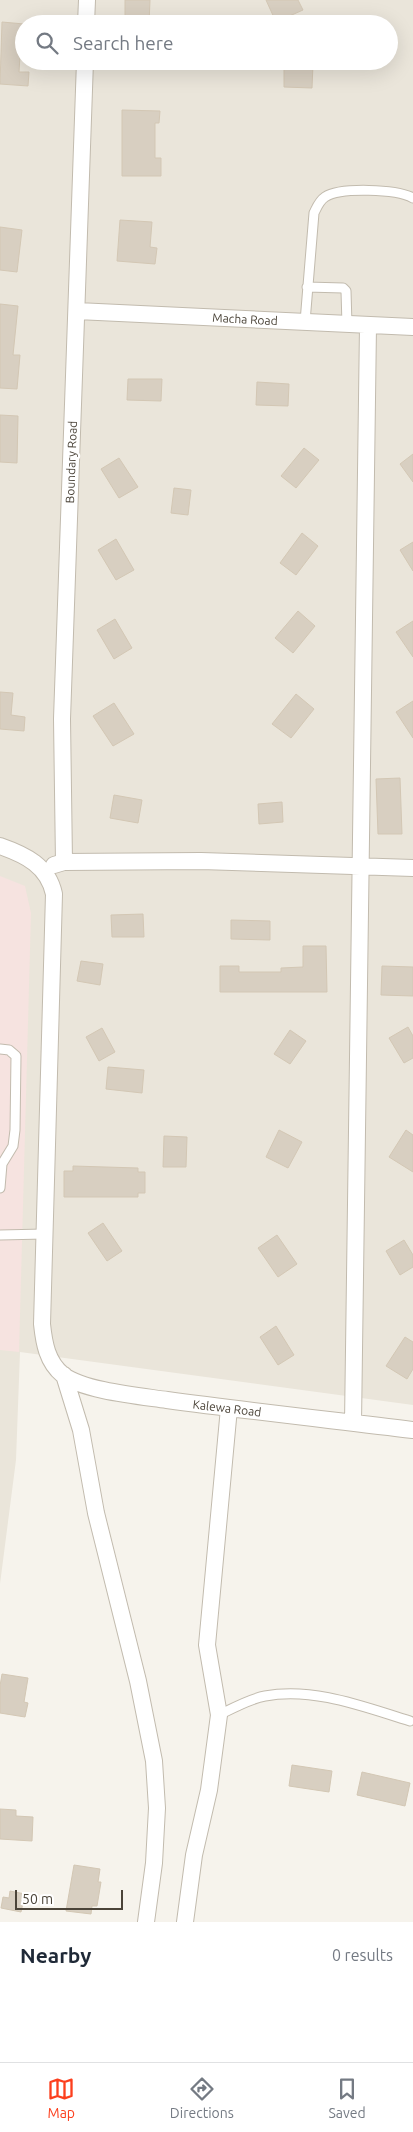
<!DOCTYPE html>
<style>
:root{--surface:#fff;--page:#f2f2f3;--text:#1f2937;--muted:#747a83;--line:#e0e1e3;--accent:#fc3f1d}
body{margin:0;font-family:Ubuntu,sans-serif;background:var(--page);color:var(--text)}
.scale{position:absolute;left:15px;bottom:12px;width:108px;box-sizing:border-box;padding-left:5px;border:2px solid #4b4439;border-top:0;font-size:14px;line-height:18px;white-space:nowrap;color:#4b4439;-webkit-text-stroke:4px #fff;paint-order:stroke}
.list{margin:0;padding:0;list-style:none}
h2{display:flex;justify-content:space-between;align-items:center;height:65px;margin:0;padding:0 20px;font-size:21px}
h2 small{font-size:16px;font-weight:400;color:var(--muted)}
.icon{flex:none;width:28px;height:28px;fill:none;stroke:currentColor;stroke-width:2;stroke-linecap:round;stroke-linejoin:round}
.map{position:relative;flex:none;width:413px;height:1922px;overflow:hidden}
.search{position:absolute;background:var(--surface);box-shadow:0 5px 20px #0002;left:15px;right:15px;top:15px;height:55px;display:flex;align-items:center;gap:12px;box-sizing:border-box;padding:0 18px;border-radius:28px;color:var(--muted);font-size:19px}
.sheet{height:140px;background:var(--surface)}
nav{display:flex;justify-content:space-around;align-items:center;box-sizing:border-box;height:70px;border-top:1px solid var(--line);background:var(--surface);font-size:14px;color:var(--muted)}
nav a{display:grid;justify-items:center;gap:2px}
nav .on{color:var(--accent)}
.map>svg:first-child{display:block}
.residential{fill:#eae5da;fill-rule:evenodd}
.medical{fill:#f6e3e0}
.building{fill:#d8cfc1;stroke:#d3c7b4}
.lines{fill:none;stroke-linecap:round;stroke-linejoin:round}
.lane-casing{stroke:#c2bbae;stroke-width:11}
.street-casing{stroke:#c2bbae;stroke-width:18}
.lane{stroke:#fff;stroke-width:9}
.street{stroke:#fff;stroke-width:16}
.labels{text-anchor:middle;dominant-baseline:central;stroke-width:4.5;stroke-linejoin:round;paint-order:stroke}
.street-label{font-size:12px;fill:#4b4439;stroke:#fff}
</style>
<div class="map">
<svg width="413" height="1922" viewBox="0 0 413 1922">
<rect width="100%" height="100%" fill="#f6f3ec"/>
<path class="residential" d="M0,0H413V1405L20,1352L16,1460L0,1584ZM24,24H389V61H24Z"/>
<path class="medical" d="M0,876L25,886L31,913L19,1352L0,1350Z"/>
<path class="building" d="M125,0H150L149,24H125Z
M266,0H298L303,10L276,22Z
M2,22L24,24V39H21L19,72H29L28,86L0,84Z
M284,63L313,64L312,88L284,87Z
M122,110L160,111L159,123H155V158H161V176H122Z
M120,220L152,222L150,247L157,248L155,264L117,261Z
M0,227L22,230L17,272L0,270Z
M0,304L18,306L13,355H20L17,389L0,388Z
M128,379H162L161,401L127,400Z
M257,382L289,384L288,406L256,405Z
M0,415L18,416L17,463L0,462Z
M304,448L319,460L296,488L281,476Z
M413,454V482L400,464Z
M119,458L138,487L119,498L101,469Z
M174,488L191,490L188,515L171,513Z
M302,533L318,546L296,575L280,563Z
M116,539L134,570L116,580L98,550Z
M413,542V571L400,550Z
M298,611L315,626L293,653L275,638Z
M115,619L132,648L114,659L97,630Z
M413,621V657L396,632Z
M0,692L13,693L11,715L25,717L24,731L0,729Z
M296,694L314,709L291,738L272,724Z
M413,701V738L396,712Z
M114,703L134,734L113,746L93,716Z
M400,778L402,834H378L376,779Z
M114,795L142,800L138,823L110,818Z
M282,802L283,822L259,824L258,804Z
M143,914L144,937H112L111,915Z
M231,920L270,921V940L231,939Z
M303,946H326L327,992H220V966H239V972H281V968L303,967Z
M81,961L103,964L100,985L77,981Z
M382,966L413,967V996L381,995Z
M408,1027L413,1036V1058L404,1063L389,1038Z
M102,1028L115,1052L99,1061L86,1037Z
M290,1030L306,1041L290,1064L274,1054Z
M108,1067L144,1070L142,1093L106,1089Z
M279,1130L302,1142L288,1168L266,1157Z
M406,1130L413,1135V1172L389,1157Z
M164,1136L187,1137L186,1167H163Z
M73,1166L138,1168V1172H145V1193H138V1197H64V1171H73Z
M103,1223L122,1251L107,1261L88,1233Z
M277,1235L297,1264L278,1277L258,1248Z
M404,1240L413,1255V1267L400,1275L386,1251Z
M276,1326L294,1355L278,1365L260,1337Z
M405,1337L413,1342V1369L407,1379L386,1366Z
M2,1674L28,1678L24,1702L28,1703L25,1717L0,1713V1686Z
M292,1765L332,1771L329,1792L289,1786Z
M362,1772L410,1783L405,1806L357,1795Z
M0,1809L16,1810V1816L33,1817L32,1841L0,1839Z
M74,1865L100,1869L98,1882H101L97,1906H92L91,1914L66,1911Z
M10,1891L25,1894L21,1912L1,1908L3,1897L9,1898Z"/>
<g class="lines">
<g class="lane-casing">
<path id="lane" d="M307,287L343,288L346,291L347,325
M305,322L314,213C317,207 319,201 325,197C340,187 397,189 413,198
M0,1049L9,1050L16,1056L15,1130L13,1146L2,1164L0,1188
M0,1235L44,1234
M219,1715C233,1708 249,1699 265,1696C314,1687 364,1707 410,1721"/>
</g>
<g class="street-casing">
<path id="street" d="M86,24L87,0
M77,311L413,327
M0,846C26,855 48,866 54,894L42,1324C44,1343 47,1362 63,1375C84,1391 140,1396 167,1400C249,1411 331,1420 413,1430
M64,862L62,719L85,61
M54,865L64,862L201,861L413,868
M64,1375L81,1430L96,1513L138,1681L154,1761L157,1808L154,1863L146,1922
M353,1423L368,326
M185,1922L194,1855L209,1790L219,1715L207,1645L229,1408"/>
</g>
<use href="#lane" class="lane"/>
<use href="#street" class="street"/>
</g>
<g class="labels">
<g class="street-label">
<text transform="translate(245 319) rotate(3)">Macha Road</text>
<text transform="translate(71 462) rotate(-88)">Boundary Road</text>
<text transform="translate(227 1408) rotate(7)">Kalewa Road</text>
</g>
</g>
</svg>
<div class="scale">50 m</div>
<div class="search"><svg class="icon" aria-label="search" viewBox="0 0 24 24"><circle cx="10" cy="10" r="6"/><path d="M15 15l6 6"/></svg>Search here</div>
</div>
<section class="sheet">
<h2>Nearby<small>0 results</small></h2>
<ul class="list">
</ul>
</section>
<nav>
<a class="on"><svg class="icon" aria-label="map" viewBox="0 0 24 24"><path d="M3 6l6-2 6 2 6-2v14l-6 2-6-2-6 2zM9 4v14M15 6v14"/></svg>Map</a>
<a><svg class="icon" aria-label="directions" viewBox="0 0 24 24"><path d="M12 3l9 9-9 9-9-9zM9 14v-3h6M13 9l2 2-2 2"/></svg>Directions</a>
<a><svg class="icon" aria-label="saved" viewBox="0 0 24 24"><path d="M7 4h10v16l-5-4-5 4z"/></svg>Saved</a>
</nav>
